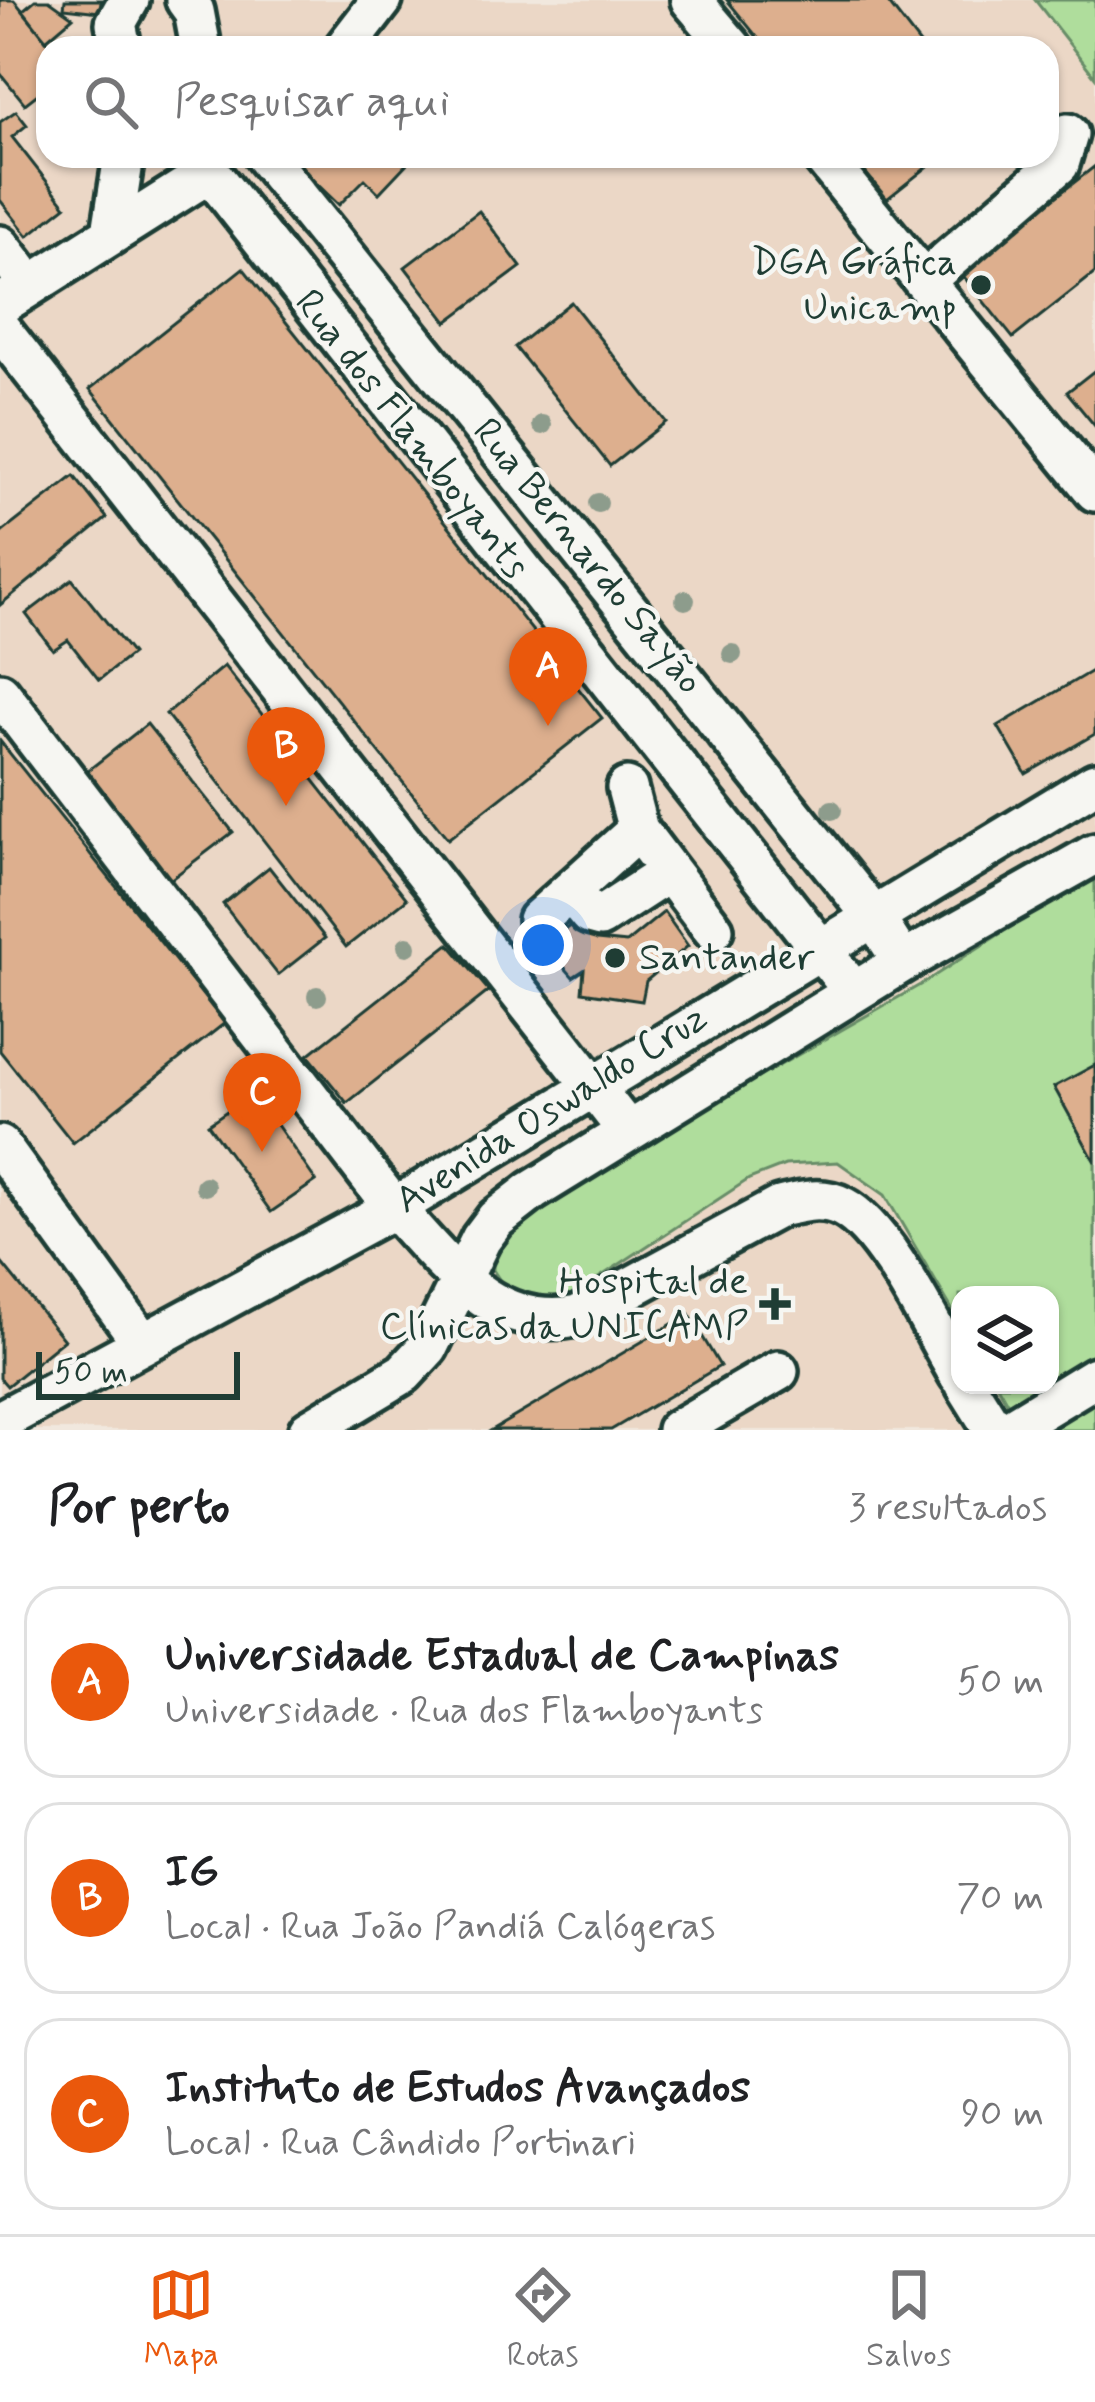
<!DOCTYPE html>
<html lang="pt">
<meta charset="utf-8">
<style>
:root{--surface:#fff;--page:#f6f6f6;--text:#202124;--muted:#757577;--line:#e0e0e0;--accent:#ea580c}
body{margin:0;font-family:Mynerve,sans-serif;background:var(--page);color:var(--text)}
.controls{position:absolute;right:36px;bottom:36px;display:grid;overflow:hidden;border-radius:24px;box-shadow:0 3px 9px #0004}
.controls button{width:108px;height:108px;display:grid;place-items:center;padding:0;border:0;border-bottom:3px solid var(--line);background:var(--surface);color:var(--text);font:60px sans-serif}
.scale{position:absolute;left:36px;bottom:30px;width:204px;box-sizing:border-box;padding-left:12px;border:6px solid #1f3d34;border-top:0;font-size:33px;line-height:42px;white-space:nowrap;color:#1f3d34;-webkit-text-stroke:9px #f6f6f2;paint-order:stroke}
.you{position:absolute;left:543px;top:945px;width:42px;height:42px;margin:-30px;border:9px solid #fff;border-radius:50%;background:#1a73e8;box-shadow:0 0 0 18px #1a73e833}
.badge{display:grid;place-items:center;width:78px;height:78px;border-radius:50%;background:var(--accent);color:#fff;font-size:39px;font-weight:700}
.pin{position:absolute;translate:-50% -99px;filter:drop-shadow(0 3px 6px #0008)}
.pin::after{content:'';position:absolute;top:63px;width:42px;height:36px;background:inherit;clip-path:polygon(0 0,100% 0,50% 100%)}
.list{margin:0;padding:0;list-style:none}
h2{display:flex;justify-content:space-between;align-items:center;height:156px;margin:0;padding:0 48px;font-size:51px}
h2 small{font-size:39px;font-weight:400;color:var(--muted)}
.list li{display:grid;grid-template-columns:78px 1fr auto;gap:36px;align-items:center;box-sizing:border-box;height:192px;margin:0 24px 24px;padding:0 24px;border:3px solid var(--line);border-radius:36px}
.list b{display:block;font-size:45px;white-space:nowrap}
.list p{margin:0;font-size:39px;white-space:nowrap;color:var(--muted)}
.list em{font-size:39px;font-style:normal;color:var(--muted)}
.icon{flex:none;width:66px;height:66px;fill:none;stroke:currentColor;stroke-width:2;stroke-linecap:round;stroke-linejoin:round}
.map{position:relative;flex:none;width:1095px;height:1430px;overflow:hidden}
.search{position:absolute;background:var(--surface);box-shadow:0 3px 9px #0004;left:36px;right:36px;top:36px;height:132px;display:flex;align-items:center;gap:30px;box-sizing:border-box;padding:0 42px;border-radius:36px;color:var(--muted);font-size:45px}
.sheet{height:804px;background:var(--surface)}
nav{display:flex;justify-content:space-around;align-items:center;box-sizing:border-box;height:168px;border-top:3px solid var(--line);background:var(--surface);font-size:33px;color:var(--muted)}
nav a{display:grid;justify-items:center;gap:6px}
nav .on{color:var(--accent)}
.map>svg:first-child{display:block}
.built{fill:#ebd7c6;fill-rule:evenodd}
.green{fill:#afdd9c;stroke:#678d68;stroke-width:3}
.building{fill:#ddaf8e;stroke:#1f3d34;stroke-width:3}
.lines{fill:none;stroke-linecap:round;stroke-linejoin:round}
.minor-casing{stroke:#1f3d34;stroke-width:48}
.minor{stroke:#f6f6f2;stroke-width:39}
.tree{fill:#8d9c8c}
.poi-dot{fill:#1f3d34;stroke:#f6f6f2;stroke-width:4.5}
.labels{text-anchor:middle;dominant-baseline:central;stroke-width:9;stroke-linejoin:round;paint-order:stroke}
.poi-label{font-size:39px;fill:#1f3d34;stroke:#f6f6f2;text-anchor:end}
.street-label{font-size:39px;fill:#1f3d34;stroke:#f6f6f2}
</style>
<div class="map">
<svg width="1095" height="1430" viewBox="0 0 1095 1430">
<rect width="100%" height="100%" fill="#f1e8de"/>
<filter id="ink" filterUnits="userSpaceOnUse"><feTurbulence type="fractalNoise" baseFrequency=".00833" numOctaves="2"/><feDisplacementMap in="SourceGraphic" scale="24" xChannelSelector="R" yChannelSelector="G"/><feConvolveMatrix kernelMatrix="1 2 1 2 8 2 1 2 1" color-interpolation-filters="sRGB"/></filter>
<g filter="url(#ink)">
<path class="built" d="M0,0H1095V1430H0ZM48,48H1047V156H48ZM960,1295H1050V1385H960Z"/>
<path class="green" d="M1035,0H1095V77Z
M1095,873V1430H1023L997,1385H1050V1295H960V1323L885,1195L838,1162L785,1165L749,1179L556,1306L511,1297L493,1270L494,1242L551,1196L920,985Z"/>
<path class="building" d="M0,0H14L53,48H48V86L25,104L0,73Z
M35,0H49L73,17L46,40L23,10Z
M65,0H101L100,12L64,8Z
M727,0H886L923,48H766Z
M16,111L27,125L12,137L66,206L28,236L0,200V122Z
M288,156H414L379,193L365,179L339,205Z
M852,156H941L887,199Z
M1095,166V273L1013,338L960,272Z
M479,211L521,267L447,322L405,267Z
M243,268L602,718L448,839L90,389Z
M571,302L666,422L610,466L515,347Z
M1095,370V426L1067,392Z
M74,476L107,518L0,605V534Z
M72,579L132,654L99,680L68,640L53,650L26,614Z
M224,666L407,899L346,947L166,714Z
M1095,669V734L1026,774L998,726Z
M147,724L233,832L170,880L86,772Z
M0,741L225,1023L73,1143L0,1051Z
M269,867L325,938L278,975L223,904Z
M664,912L688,946L646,981L642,1001L582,992L584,970L573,977L545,945L580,918L597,940L626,943Z
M449,944L489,991L347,1103L308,1055Z
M1095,1065V1162L1054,1087Z
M254,1092L316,1181L271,1212L208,1124Z
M0,1261L64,1340L7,1386L0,1378Z
M689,1314L720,1366L611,1430H492Z"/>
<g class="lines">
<g class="minor-casing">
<path id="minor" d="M186,0L194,11L201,48
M691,0L732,48
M121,48L116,23L129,0
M345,48L382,0
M197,156L854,992
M265,156L874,917L903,962
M822,156L1095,491
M112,233L124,156
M0,246L30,285
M925,280L1059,164L1068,134
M0,305L207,174
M0,329L627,1130
M0,693L394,1208C446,1264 493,1333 578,1316L779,1207C800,1202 822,1196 843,1207C887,1230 933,1331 960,1376
M638,830L713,929
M570,891L589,914L600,917L669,872
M538,920L638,830L627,788
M0,1146L142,1342
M966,1385L994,1430
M0,1421L394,1208L1095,783
M309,1430L404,1373L428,1347L481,1239L496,1219L532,1191L903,962L1095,854
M677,1430L778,1371
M1008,1430L1095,1377"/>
</g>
<use href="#minor" class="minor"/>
</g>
<g class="tree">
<circle cx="542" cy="425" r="10"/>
<circle cx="598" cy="503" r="10"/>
<circle cx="685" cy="600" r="10"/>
<circle cx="732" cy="654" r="10"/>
<circle cx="832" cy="810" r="10"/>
<circle cx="407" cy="946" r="10"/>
<circle cx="317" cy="996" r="10"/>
<circle cx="205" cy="1186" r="10"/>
</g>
</g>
<g class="poi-dot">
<circle cx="981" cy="285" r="12"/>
<circle cx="615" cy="958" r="12"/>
<path d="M769 1286h12v12h12v12h-12v12h-12v-12h-12v-12h12z"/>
</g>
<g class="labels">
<g class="poi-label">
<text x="957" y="263">DGA Gráfica<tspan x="957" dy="45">Unicamp</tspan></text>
<text x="639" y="958" text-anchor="start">Santander</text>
<text x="748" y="1282">Hospital de<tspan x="748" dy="45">Clínicas da UNICAMP</tspan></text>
</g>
<g class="street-label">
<text transform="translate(411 435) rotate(52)">Rua dos Flamboyants</text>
<text transform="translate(587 557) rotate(51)">Rua Bernardo Sayão</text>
<text transform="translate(552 1110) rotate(-32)">Avenida Oswaldo Cruz</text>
</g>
</g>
</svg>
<div class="controls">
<button><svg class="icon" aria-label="layers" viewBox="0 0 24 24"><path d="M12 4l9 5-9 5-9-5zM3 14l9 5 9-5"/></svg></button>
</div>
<div class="scale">50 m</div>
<div class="you"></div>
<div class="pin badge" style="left:548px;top:726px">A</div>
<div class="pin badge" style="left:286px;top:806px">B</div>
<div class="pin badge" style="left:262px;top:1152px">C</div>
<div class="search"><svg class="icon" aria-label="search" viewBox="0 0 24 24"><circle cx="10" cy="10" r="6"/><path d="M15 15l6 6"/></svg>Pesquisar aqui</div>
</div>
<section class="sheet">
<h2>Por perto<small>3 resultados</small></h2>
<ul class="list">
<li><span class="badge">A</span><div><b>Universidade Estadual de Campinas</b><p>Universidade · Rua dos Flamboyants</p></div><em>50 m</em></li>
<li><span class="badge">B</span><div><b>IG</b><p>Local · Rua João Pandiá Calógeras</p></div><em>70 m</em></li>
<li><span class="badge">C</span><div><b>Instituto de Estudos Avançados</b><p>Local · Rua Cândido Portinari</p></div><em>90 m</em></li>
</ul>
</section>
<nav>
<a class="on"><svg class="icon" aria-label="map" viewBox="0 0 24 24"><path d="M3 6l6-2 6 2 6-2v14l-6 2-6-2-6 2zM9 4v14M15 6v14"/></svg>Mapa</a>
<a><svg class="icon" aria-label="directions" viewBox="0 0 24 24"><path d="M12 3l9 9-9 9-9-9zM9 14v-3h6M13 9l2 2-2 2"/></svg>Rotas</a>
<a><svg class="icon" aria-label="saved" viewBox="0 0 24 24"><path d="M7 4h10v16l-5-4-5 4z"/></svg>Salvos</a>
</nav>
